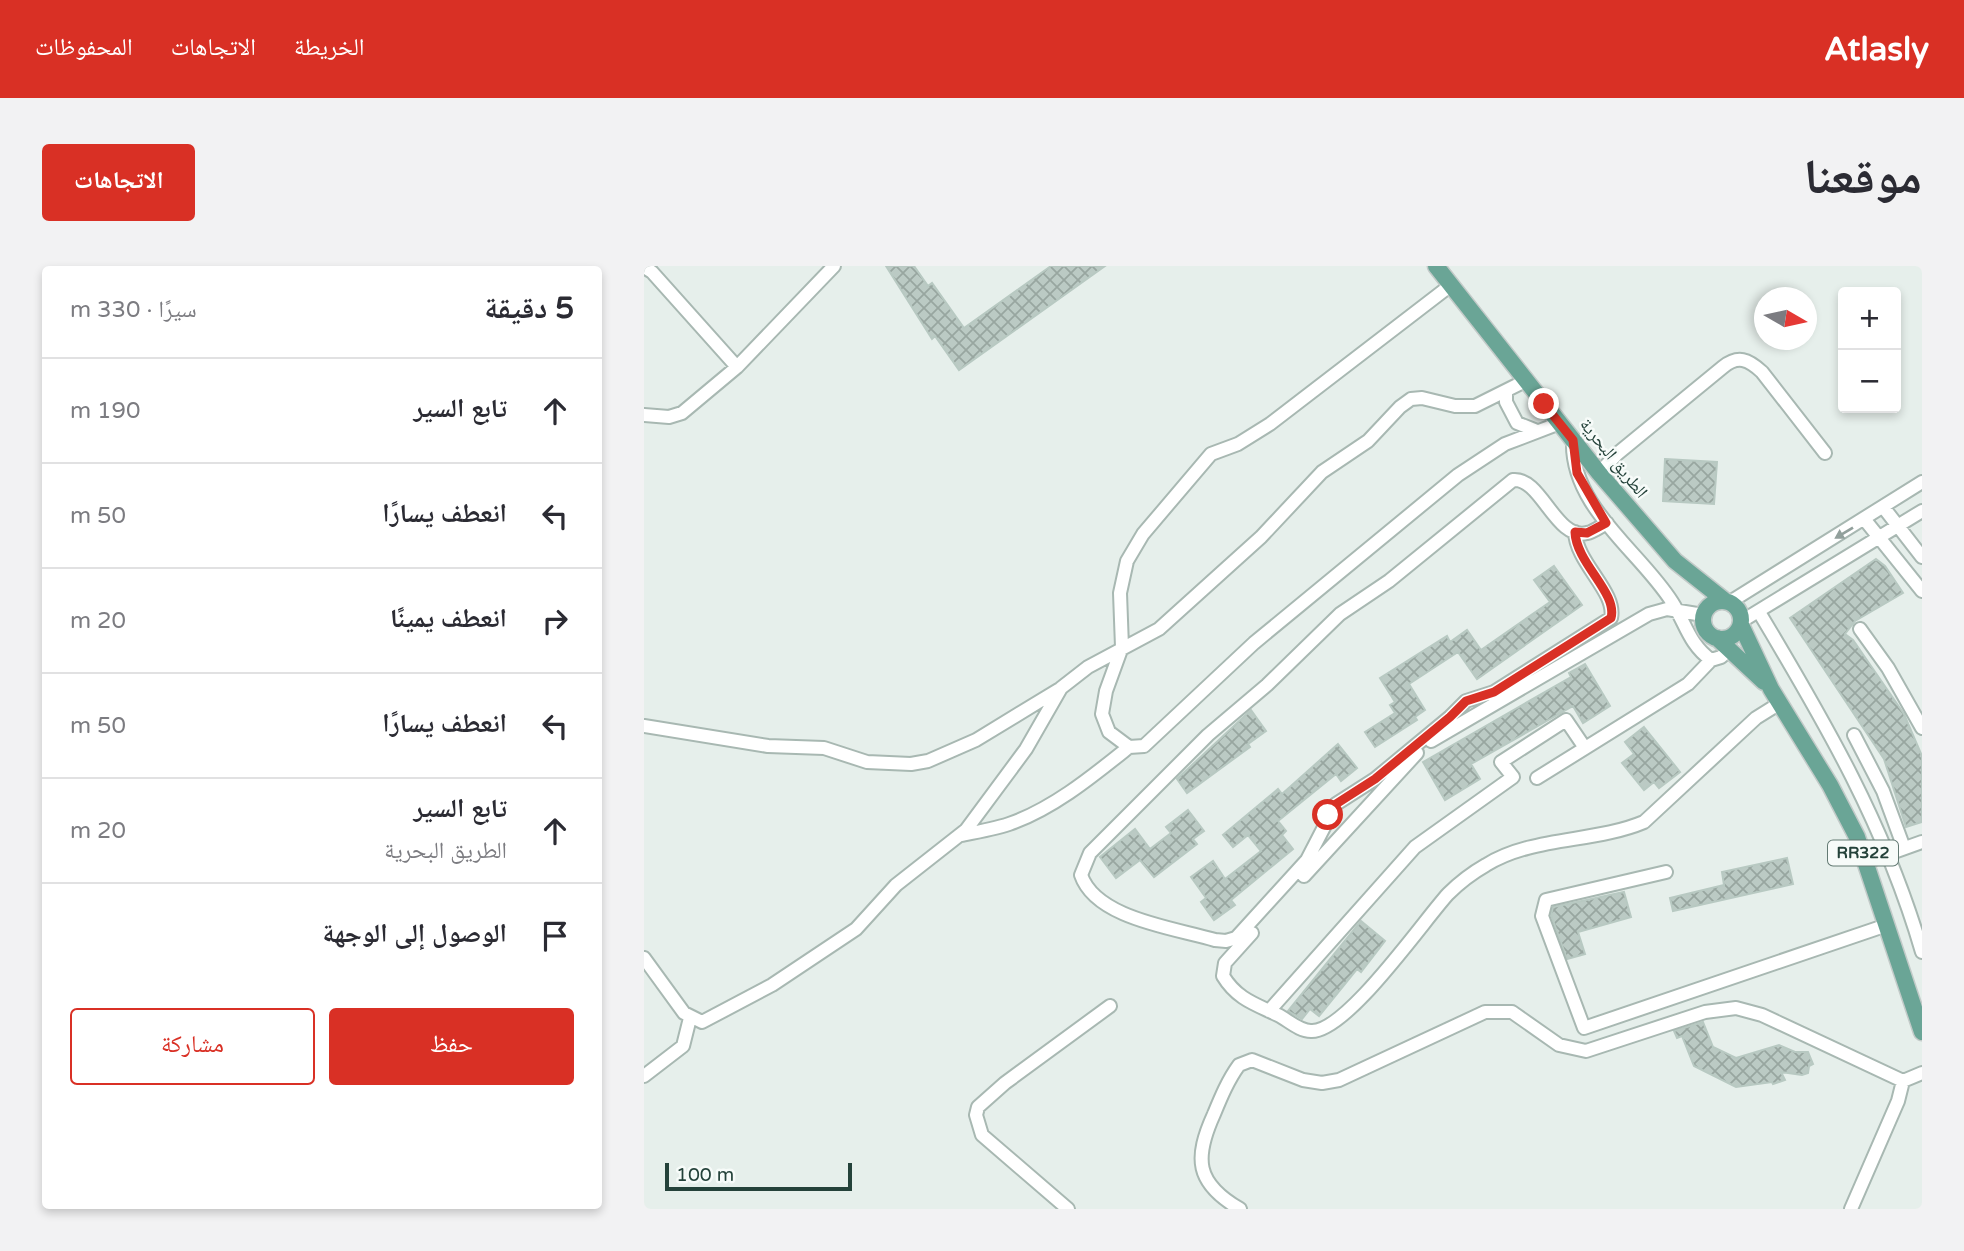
<!DOCTYPE html>
<html lang="ar">
<meta charset="utf-8">
<style>
:root{--surface:#fff;--page:#f2f2f3;--text:#2b2b33;--muted:#7c7c81;--line:#e1e1e2;--accent:#d93025}
body{margin:0;font-family:"Varela Round","Noto Naskh Arabic",sans-serif;background:var(--page);color:var(--text);direction:rtl}
.controls{position:absolute;right:21px;top:21px;display:grid;overflow:hidden;border-radius:7px;box-shadow:0 4px 10px #0003}
.controls button{width:63px;height:63px;display:grid;place-items:center;padding:0;border:0;border-bottom:2px solid var(--line);background:var(--surface);color:var(--text);font:35px sans-serif}
.compass{position:absolute;left:1110px;top:21px;width:63px;height:63px;border-radius:50%;background:var(--surface);box-shadow:0 4px 10px #0003;rotate:99deg}
.scale{position:absolute;left:21px;bottom:18px;width:187px;box-sizing:border-box;padding-left:7px;border:4px solid #24423a;border-top:0;font-size:19px;line-height:24px;white-space:nowrap;color:#24423a;-webkit-text-stroke:5px #f7fbf9;paint-order:stroke}
.stop{position:absolute;width:21px;height:21px;margin:-16px;border:5px solid #d93025;border-radius:50%;background:#fff}
.stop.end{background:#d93025;border-color:#fff;box-shadow:0 2px 7px #0008}
.list{margin:0;padding:0;list-style:none}
h2{display:flex;justify-content:space-between;align-items:center;height:91px;margin:0;padding:0 28px;font-size:30px}
h2 small{font-size:23px;font-weight:400;color:var(--muted)}
.list li{display:grid;grid-template-columns:46px 1fr auto;gap:21px;align-items:center;box-sizing:border-box;height:105px;padding:0 28px;border-top:2px solid var(--line)}
.list b{display:block;font-size:26px;white-space:nowrap}
.list p{margin:0;font-size:23px;white-space:nowrap;color:var(--muted)}
.list em{font-size:23px;font-style:normal;color:var(--muted)}
.actions{display:flex;gap:14px;padding:21px 28px}
.actions a{flex:1;padding:16px 0;border:2px solid var(--accent);border-radius:7px;text-align:center;font-size:24px;color:var(--accent)}
.actions .main{background:var(--accent);color:#fff}
.icon{flex:none;width:38px;height:38px;fill:none;stroke:currentColor;stroke-width:2;stroke-linecap:round;stroke-linejoin:round}
.map{position:relative;flex:none;width:1278px;height:943px;overflow:hidden;direction:ltr;border-radius:7px}
header{display:flex;align-items:center;gap:42px;box-sizing:border-box;height:98px;padding:0 35px;background:var(--accent);color:#fff}
header strong{font-size:33px}
nav{display:flex;gap:38px;margin-inline-start:auto;font-size:24px}
.intro{display:flex;align-items:center;justify-content:space-between;box-sizing:border-box;height:168px;padding:0 42px}
h1{margin:0;font-size:49px}
.button{padding:18px 32px;border-radius:7px;background:var(--accent);color:#fff;font-size:24px;font-weight:700}
main{display:flex;gap:42px;padding:0 42px}
aside{flex:1;background:var(--surface);border-radius:7px;box-shadow:0 4px 10px #0003}
.map>svg:first-child{display:block}
.building{fill:url(#building-cross-hatch);stroke:#b8c9c2;stroke-width:2}
.lines{fill:none;stroke-linecap:round;stroke-linejoin:round}
.minor-casing{stroke:#a8b8b2;stroke-width:16}
.major-casing{stroke:#c2cac8;stroke-width:19}
.minor{stroke:#fff;stroke-width:12}
.major{stroke:#6aa596;stroke-width:16}
.oneway{fill:#92a09c}
.route{stroke:#d93025;stroke-width:9}
.labels{text-anchor:middle;dominant-baseline:central;stroke-width:5;stroke-linejoin:round;paint-order:stroke}
.shield{fill:#f7fbf9;stroke:#637a73;stroke-width:2}
.shield-label{font-size:16px;font-weight:bold;fill:#24423a}
.street-label{font-size:18px;fill:#24423a;stroke:#f7fbf9}
</style>
<header>
<strong>Atlasly</strong>
<nav><a>الخريطة</a><a>الاتجاهات</a><a>المحفوظات</a></nav>
</header>
<div class="intro"><h1>موقعنا</h1><a class="button">الاتجاهات</a></div>
<main>
<div class="map">
<svg width="1278" height="943" viewBox="0 0 1278 943">
<defs>
<pattern id="building-cross-hatch" width="8" height="8" patternUnits="userSpaceOnUse" patternTransform="scale(1.75)"><rect width="8" height="8" fill="#bbcac4"/><path d="M0 0l8 8M0 8l8-8" fill="none" stroke="#98a6a0"/></pattern>
</defs>
<rect width="100%" height="100%" fill="#e6efeb"/>
<path class="building" d="M242,0H270L284,20L288,17L320,62L407,0H461L315,104L291,70L288,73Z
M1021,193L1073,196L1070,238L1019,235Z
M1232,293L1241,300L1259,327L1211,355L1201,368L1209,374L1260,448L1278,490V556L1262,561L1240,493L1146,352Z
M910,300L938,339L833,413L814,386L765,418L781,444L771,451L773,454L731,481L721,466L751,447L746,439L751,436L736,412L803,370L806,376L823,364L837,384L906,336L890,314Z
M941,398L966,440L939,457L929,440L827,498L836,513L801,534L779,496L927,411L925,407Z
M607,444L622,465L604,478L606,481L543,527L533,513Z
M1000,461L1036,506L1015,522L1010,516L1000,524L978,497L990,488L981,476Z
M694,478L713,502L697,515L692,508L634,555L642,565L638,569L649,583L587,634L591,639L570,654L557,636L562,632L547,611L569,595L581,613L617,585L604,569L589,581L579,569L634,523L638,528Z
M544,544L560,565L549,573L553,578L510,611L496,594L472,612L456,591L491,563L506,583L527,567L522,561Z
M1143,592L1149,618L1029,645L1026,632L1080,619L1078,606Z
M980,626L987,651L934,666L941,688L923,693L907,649L909,641Z
M717,655L741,675L717,706L713,703L675,750L666,743L658,753L644,745Z
M1059,756L1069,781L1092,792L1135,779L1151,786H1164L1169,798L1165,800L1164,807L1158,809L1137,806L1141,814L1129,818L1128,816L1092,821L1050,800L1038,770L1033,772L1030,765Z"/>
<g class="lines">
<g class="minor-casing">
<path id="minor" d="M0,1L8,6L93,101
M807,19L626,158L594,178L567,188L499,268L483,295L476,327L478,381L462,425L458,448L465,466L485,481L500,480L610,377L814,209L861,178L916,157
M862,126V136L873,157L893,165
M0,149L25,151L38,147L93,101L190,0
M929,174C926,241 996,285 1028,336C1042,358 1045,378 1067,394L1077,391L1085,384
M955,207L973,188L1079,101C1094,89 1104,93 1118,106L1181,187
M1240,242L1278,291
M1221,254L1278,325
M931,266C932,297 973,326 967,352L850,426L822,435L806,451L731,513L692,538L663,594L592,672L582,675L571,674C531,662 452,653 437,609L446,587L564,469L623,419L696,348L745,315L869,214C897,211 912,275 943,267C949,266 957,260 963,257
M1086,336L1278,216
M1115,346C1182,458 1241,559 1278,686
M1098,355L1278,245
M1216,363L1244,402L1278,462
M0,460L124,480L180,482L223,496L267,498L284,495L332,474L414,424
M1210,469L1239,525L1260,582
M787,475L1005,348L1023,343L1059,349
M893,512L1044,418L1067,394
M317,569C333,566 350,563 365,558C409,543 450,509 485,481
M1222,596L1278,576
M1022,606L902,634L898,650L940,762L1243,659
M660,610L773,487
M608,667L581,697L579,710C593,733 611,738 634,749C644,754 655,765 667,765C702,767 780,654 804,628C815,617 828,607 842,599C889,570 950,577 1000,556L1112,452L1136,437
M0,692L40,747L58,756L128,719L212,663L252,619L322,564L382,483L417,422L444,401L515,363L617,271L678,206L724,175L756,141L767,133L778,132L811,140H831L881,115
M625,745L771,581L869,511L857,496L922,454L941,482
M0,810L39,780L46,752
M424,943L338,869L332,849L334,841L361,817L466,740
M596,943C551,917 550,892 570,848C577,831 584,814 595,799L608,794L659,814L678,817L695,814L841,746H868L915,779L942,785L1061,746L1092,742L1118,749L1259,815L1278,807
M1207,943L1254,835L1259,815"/>
</g>
<g class="major-casing">
<path id="major" d="M792,0L955,207L1031,295L1080,334
M1059 354a19 19 0 1 1 38 0a19 19 0 1 1-38 0Z
M1097,359L1127,423L1186,519L1213,571L1278,766
M1073,372L1120,416"/>
</g>
<use href="#minor" class="minor"/>
<use href="#major" class="major"/>
</g>
<defs><path id="oneway-solid" d="M-6-.8H1V-3.2L6.5 0L1 3.2V.8H-6Z" transform="scale(1.75)"/></defs>
<use class="oneway" href="#oneway-solid" transform="translate(1200 267) rotate(149)"/>
<g class="lines">
<path class="route" d="M684,549L692,538L731,513L806,451L822,435L850,426L967,352C974,327 932,297 931,266L943,267L962,257L933,207L929,174L900,138"/>
</g>
<g class="labels">
<rect class="shield" x="1184" y="574.5" width="70" height="25" rx="5"/>
<g class="shield-label">
<text x="1219" y="587">RR322</text>
</g>
<g class="street-label">
<text transform="translate(970 192) rotate(51)">الطريق البحرية</text>
</g>
</g>
</svg>
<div class="controls">
<button>+</button>
<button>−</button>
</div>
<svg class="compass" viewBox="-18 -18 36 36"><path d="M0-13l5 13h-10z" fill="#e53935"/><path d="M0 13l5-13h-10z" fill="#7c7c81"/></svg>
<div class="scale">100 m</div>
<div class="stop" style="left:684px;top:549px"></div>
<div class="stop end" style="left:900px;top:138px"></div>
</div>
<aside>
<h2>5 دقيقة<small>سيرًا · 330 m</small></h2>
<ul class="list">
<li><svg class="icon" aria-label="ahead" viewBox="0 0 24 24"><path d="M12 20V5M6 11l6-6 6 6"/></svg><div><b>تابع السير</b></div><em>190 m</em></li>
<li><svg class="icon" aria-label="left" viewBox="0 0 24 24"><path d="M17 20v-9H6M10 6l-5 5 5 5"/></svg><div><b>انعطف يسارًا</b></div><em>50 m</em></li>
<li><svg class="icon" aria-label="right" viewBox="0 0 24 24"><path d="M7 20v-9h11M14 6l5 5-5 5"/></svg><div><b>انعطف يمينًا</b></div><em>20 m</em></li>
<li><svg class="icon" aria-label="left" viewBox="0 0 24 24"><path d="M17 20v-9H6M10 6l-5 5 5 5"/></svg><div><b>انعطف يسارًا</b></div><em>50 m</em></li>
<li><svg class="icon" aria-label="ahead" viewBox="0 0 24 24"><path d="M12 20V5M6 11l6-6 6 6"/></svg><div><b>تابع السير</b><p>الطريق البحرية</p></div><em>20 m</em></li>
<li><svg class="icon" aria-label="arrive" viewBox="0 0 24 24"><path d="M6 21V4h12l-3 4 3 4H6"/></svg><div><b>الوصول إلى الوجهة</b></div></li>
</ul>
<div class="actions"><a class="main">حفظ</a><a>مشاركة</a></div>
</aside>
</main>
